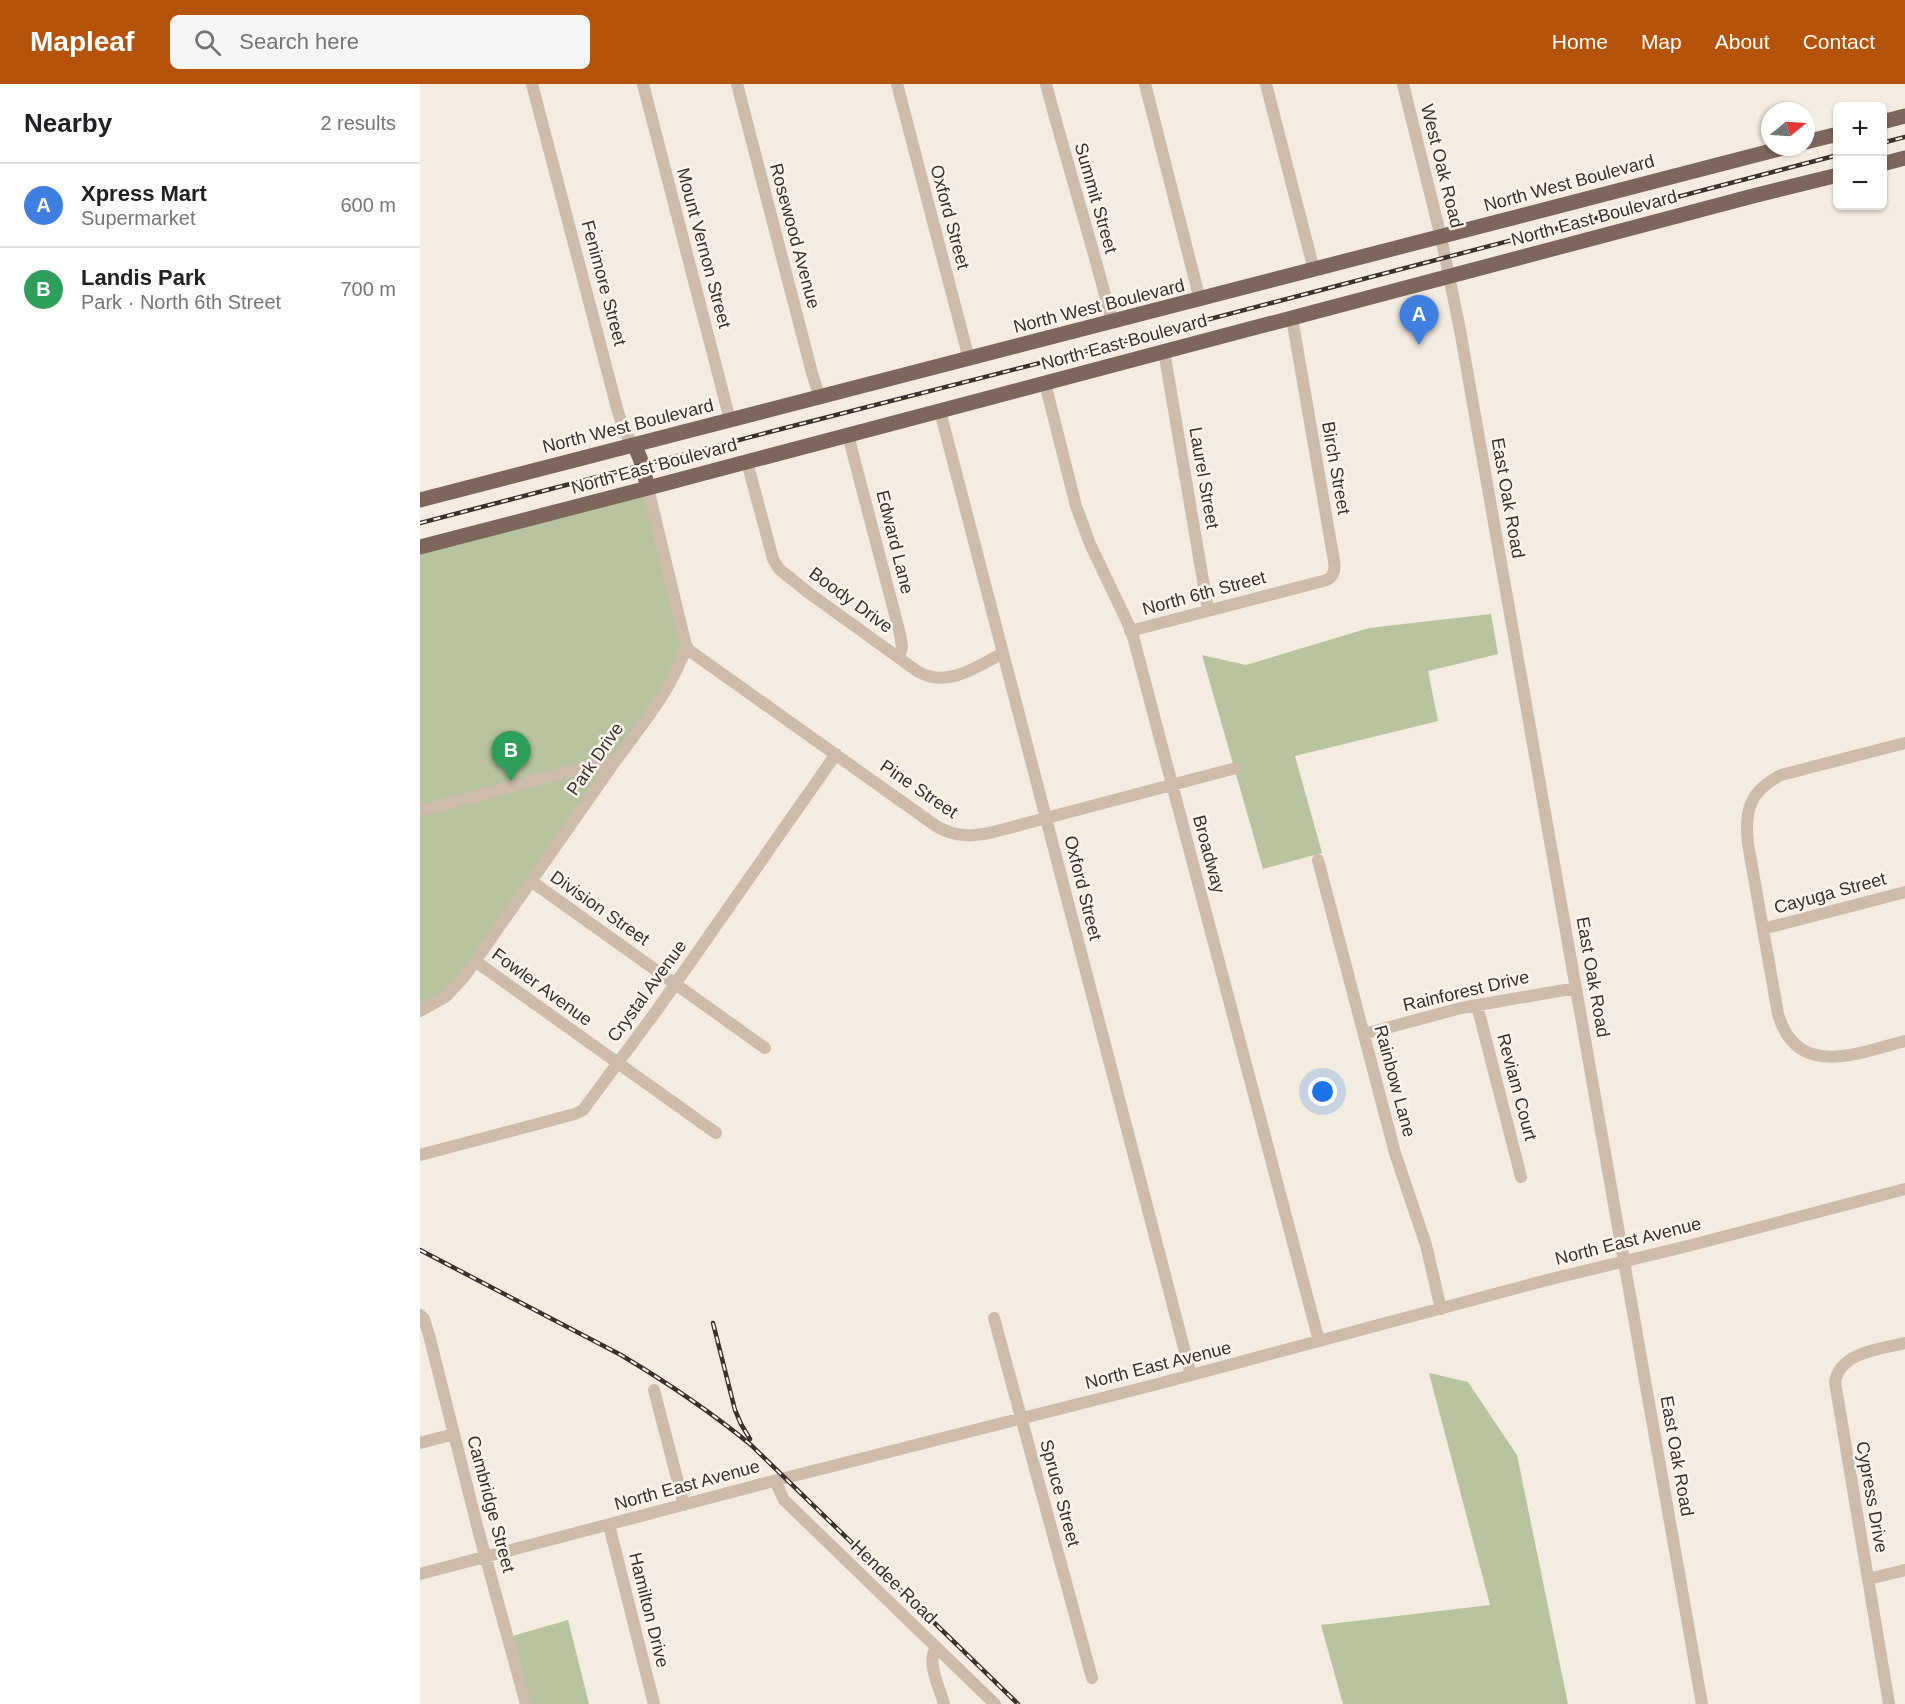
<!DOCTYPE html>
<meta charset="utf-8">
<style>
:root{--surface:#fff;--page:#f6f6f6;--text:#202124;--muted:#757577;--line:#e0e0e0;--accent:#b45309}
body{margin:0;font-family:Helvetica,sans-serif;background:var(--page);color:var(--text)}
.controls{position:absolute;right:18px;top:18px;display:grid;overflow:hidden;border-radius:9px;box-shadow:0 2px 4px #0004}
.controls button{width:54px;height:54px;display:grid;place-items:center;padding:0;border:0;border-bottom:2px solid var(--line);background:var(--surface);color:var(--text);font:30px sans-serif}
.compass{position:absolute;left:1341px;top:18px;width:54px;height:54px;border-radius:50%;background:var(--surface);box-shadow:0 2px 4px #0004;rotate:72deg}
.you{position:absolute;left:903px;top:1008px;width:21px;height:21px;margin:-15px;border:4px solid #fff;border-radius:50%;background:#1a73e8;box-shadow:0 0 0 9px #1a73e833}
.badge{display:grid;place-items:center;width:39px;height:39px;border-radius:50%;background:var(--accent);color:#fff;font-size:20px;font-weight:700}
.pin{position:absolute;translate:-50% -50px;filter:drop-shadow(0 2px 3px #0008)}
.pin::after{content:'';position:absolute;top:32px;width:21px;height:18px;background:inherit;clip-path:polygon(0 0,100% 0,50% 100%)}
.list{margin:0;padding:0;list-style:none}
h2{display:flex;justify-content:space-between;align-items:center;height:78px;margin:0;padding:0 24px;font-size:26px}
h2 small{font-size:20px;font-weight:400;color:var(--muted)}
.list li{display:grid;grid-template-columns:39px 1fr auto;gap:18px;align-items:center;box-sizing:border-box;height:84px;padding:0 24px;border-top:2px solid var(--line)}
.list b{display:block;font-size:22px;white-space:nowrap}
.list p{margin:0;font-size:20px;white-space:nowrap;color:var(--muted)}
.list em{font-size:20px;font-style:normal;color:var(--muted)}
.icon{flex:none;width:33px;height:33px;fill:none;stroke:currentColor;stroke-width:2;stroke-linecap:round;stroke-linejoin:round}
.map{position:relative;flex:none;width:1485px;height:1620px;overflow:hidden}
header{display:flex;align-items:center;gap:36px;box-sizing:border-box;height:84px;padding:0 30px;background:var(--accent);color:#fff}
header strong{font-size:28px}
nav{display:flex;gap:33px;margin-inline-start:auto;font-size:21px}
.search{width:420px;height:54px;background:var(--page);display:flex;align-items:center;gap:15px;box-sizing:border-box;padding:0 21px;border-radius:9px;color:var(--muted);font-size:22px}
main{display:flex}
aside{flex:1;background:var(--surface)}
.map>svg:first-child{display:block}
.green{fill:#b8c4a0}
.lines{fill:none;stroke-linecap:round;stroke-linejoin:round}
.minor{stroke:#cdbbac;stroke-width:12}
.major{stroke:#7d675c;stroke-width:15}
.rail-casing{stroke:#3b302b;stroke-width:4.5}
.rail{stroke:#fbf5ee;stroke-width:2;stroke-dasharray:7;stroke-linecap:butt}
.labels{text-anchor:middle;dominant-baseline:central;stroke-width:5;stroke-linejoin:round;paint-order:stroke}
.street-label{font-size:18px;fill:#3b302b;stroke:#fbf5ee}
</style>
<header>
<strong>Mapleaf</strong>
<div class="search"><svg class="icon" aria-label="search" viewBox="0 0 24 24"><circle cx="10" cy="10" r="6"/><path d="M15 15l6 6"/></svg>Search here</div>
<nav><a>Home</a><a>Map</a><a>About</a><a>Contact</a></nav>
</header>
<main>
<aside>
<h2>Nearby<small>2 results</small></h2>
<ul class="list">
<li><span class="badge" style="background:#3f7fe0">A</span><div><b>Xpress Mart</b><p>Supermarket</p></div><em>600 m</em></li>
<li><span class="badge" style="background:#2e9e5b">B</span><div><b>Landis Park</b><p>Park · North 6th Street</p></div><em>700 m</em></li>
</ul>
</aside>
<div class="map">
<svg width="1485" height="1620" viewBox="0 0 1485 1620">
<rect width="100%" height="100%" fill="#f4ebe1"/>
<path class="green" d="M228,404L274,567L32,907L0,926V463Z
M1071,530L1078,570L1008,587L1018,637L875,672L902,769L843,785L782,571L826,581L949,544Z
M1009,1289L1048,1298L1097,1371L1148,1620H923L901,1541L1070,1521Z
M148,1536L169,1620H106L89,1553Z"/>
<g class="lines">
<path class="minor" d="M112,0L198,328L205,349L214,361
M223,0L310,336
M317,0L392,289L400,314
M477,0L549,275
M626,0C647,80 672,158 692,238
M725,0L780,216
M846,0L894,186
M983,0L1021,153L1040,246L1282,1620
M744,267L788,526
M625,299L656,422L670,460L712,548L715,560L899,1257
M520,327L771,1291
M428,351L480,550L482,563L479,574
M327,378L353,475L359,485L389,509L497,587C526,605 556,583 583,569
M710,547L907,496C915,491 915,485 914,477L872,234
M266,562L270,567L516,742C536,754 555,753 577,747L816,684
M1485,659L1361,691C1330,707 1324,726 1328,760L1358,930C1377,996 1438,969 1485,957
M0,727L197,675
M898,776L975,1069L1006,1161L1021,1225
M111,797L345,964
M1343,845L1485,808
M55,877L296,1049
M1057,921L1101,1093
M0,927L25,913L44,893C92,824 140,755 189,686C215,649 253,606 266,562L228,404
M944,950L1041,924L1156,904
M0,1071L155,1030L163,1026L237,926L416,670
M0,1231L4,1235L9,1251L60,1453L106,1620
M574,1234L672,1594
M234,1306L264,1421
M0,1359L34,1350
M355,1397L364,1416L575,1620
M189,1441L234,1620
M0,1490L365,1394L730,1302L1127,1196L1272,1161L1485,1105
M1448,1495L1485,1486
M516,1563C506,1579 520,1604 524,1620
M1469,1620L1415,1298C1420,1268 1460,1265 1485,1259"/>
<path class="major" d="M1462,38L1485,32
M1386,58L1418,50
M1462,80L1485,74
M214,361L220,374L228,404
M0,416L1367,63
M0,463L228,404L1333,112L1418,91"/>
<g class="rail-casing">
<path id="rail" d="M1462,59L1485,53
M0,439L365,344L698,259L1418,71
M0,1166L201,1271C246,1298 290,1327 331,1361L598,1620
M293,1239L315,1326L321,1340L330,1355"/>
</g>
<use href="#rail" class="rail"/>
</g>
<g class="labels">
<g class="street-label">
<text transform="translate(1022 82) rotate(76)">West Oak Road</text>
<text transform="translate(1149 99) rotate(-15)">North West Boulevard</text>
<text transform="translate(676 114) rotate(74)">Summit Street</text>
<text transform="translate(530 133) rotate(75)">Oxford Street</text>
<text transform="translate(1174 134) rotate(-15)">North East Boulevard</text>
<text transform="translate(375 152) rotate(75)">Rosewood Avenue</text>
<text transform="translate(284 164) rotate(75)">Mount Vernon Street</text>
<text transform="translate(184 199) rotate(75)">Fenimore Street</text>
<text transform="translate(679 222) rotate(-14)">North West Boulevard</text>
<text transform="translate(704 258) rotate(-15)">North East Boulevard</text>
<text transform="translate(208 342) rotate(-14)">North West Boulevard</text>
<text transform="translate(234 382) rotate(-15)">North East Boulevard</text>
<text transform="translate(916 384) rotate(80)">Birch Street</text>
<text transform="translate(784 394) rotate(80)">Laurel Street</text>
<text transform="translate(1088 414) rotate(80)">East Oak Road</text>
<text transform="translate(475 458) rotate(76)">Edward Lane</text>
<text transform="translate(784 509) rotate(-15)">North 6th Street</text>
<text transform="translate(431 516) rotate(36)">Boody Drive</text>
<text transform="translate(175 675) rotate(-55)">Park Drive</text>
<text transform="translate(499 705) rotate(34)">Pine Street</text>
<text transform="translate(789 770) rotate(75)">Broadway</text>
<text transform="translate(663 804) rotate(76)">Oxford Street</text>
<text transform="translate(1410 809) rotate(-15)">Cayuga Street</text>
<text transform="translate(180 824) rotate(35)">Division Street</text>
<text transform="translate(1173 893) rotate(80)">East Oak Road</text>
<text transform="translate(122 903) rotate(36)">Fowler Avenue</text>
<text transform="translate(227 907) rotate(-54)">Crystal Avenue</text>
<text transform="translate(1046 907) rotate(-13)">Rainforest Drive</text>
<text transform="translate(975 997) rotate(75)">Rainbow Lane</text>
<text transform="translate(1097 1003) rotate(75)">Reviam Court</text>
<text transform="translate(1208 1157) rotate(-14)">North East Avenue</text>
<text transform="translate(738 1281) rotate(-14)">North East Avenue</text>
<text transform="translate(1257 1372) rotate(80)">East Oak Road</text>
<text transform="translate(267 1401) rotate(-15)">North East Avenue</text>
<text transform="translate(640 1409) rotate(75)">Spruce Street</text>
<text transform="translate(1452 1413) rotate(80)">Cypress Drive</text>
<text transform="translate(71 1420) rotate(75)">Cambridge Street</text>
<text transform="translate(474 1498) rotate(44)">Hendee Road</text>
<text transform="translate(229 1526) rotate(76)">Hamilton Drive</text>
</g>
</g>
</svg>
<div class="controls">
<button>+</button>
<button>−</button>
</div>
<svg class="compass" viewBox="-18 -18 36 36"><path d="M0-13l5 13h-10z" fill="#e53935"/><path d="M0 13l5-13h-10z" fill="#757577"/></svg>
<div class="you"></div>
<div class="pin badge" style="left:999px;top:261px;background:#3f7fe0">A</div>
<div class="pin badge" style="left:91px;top:697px;background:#2e9e5b">B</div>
</div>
</main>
